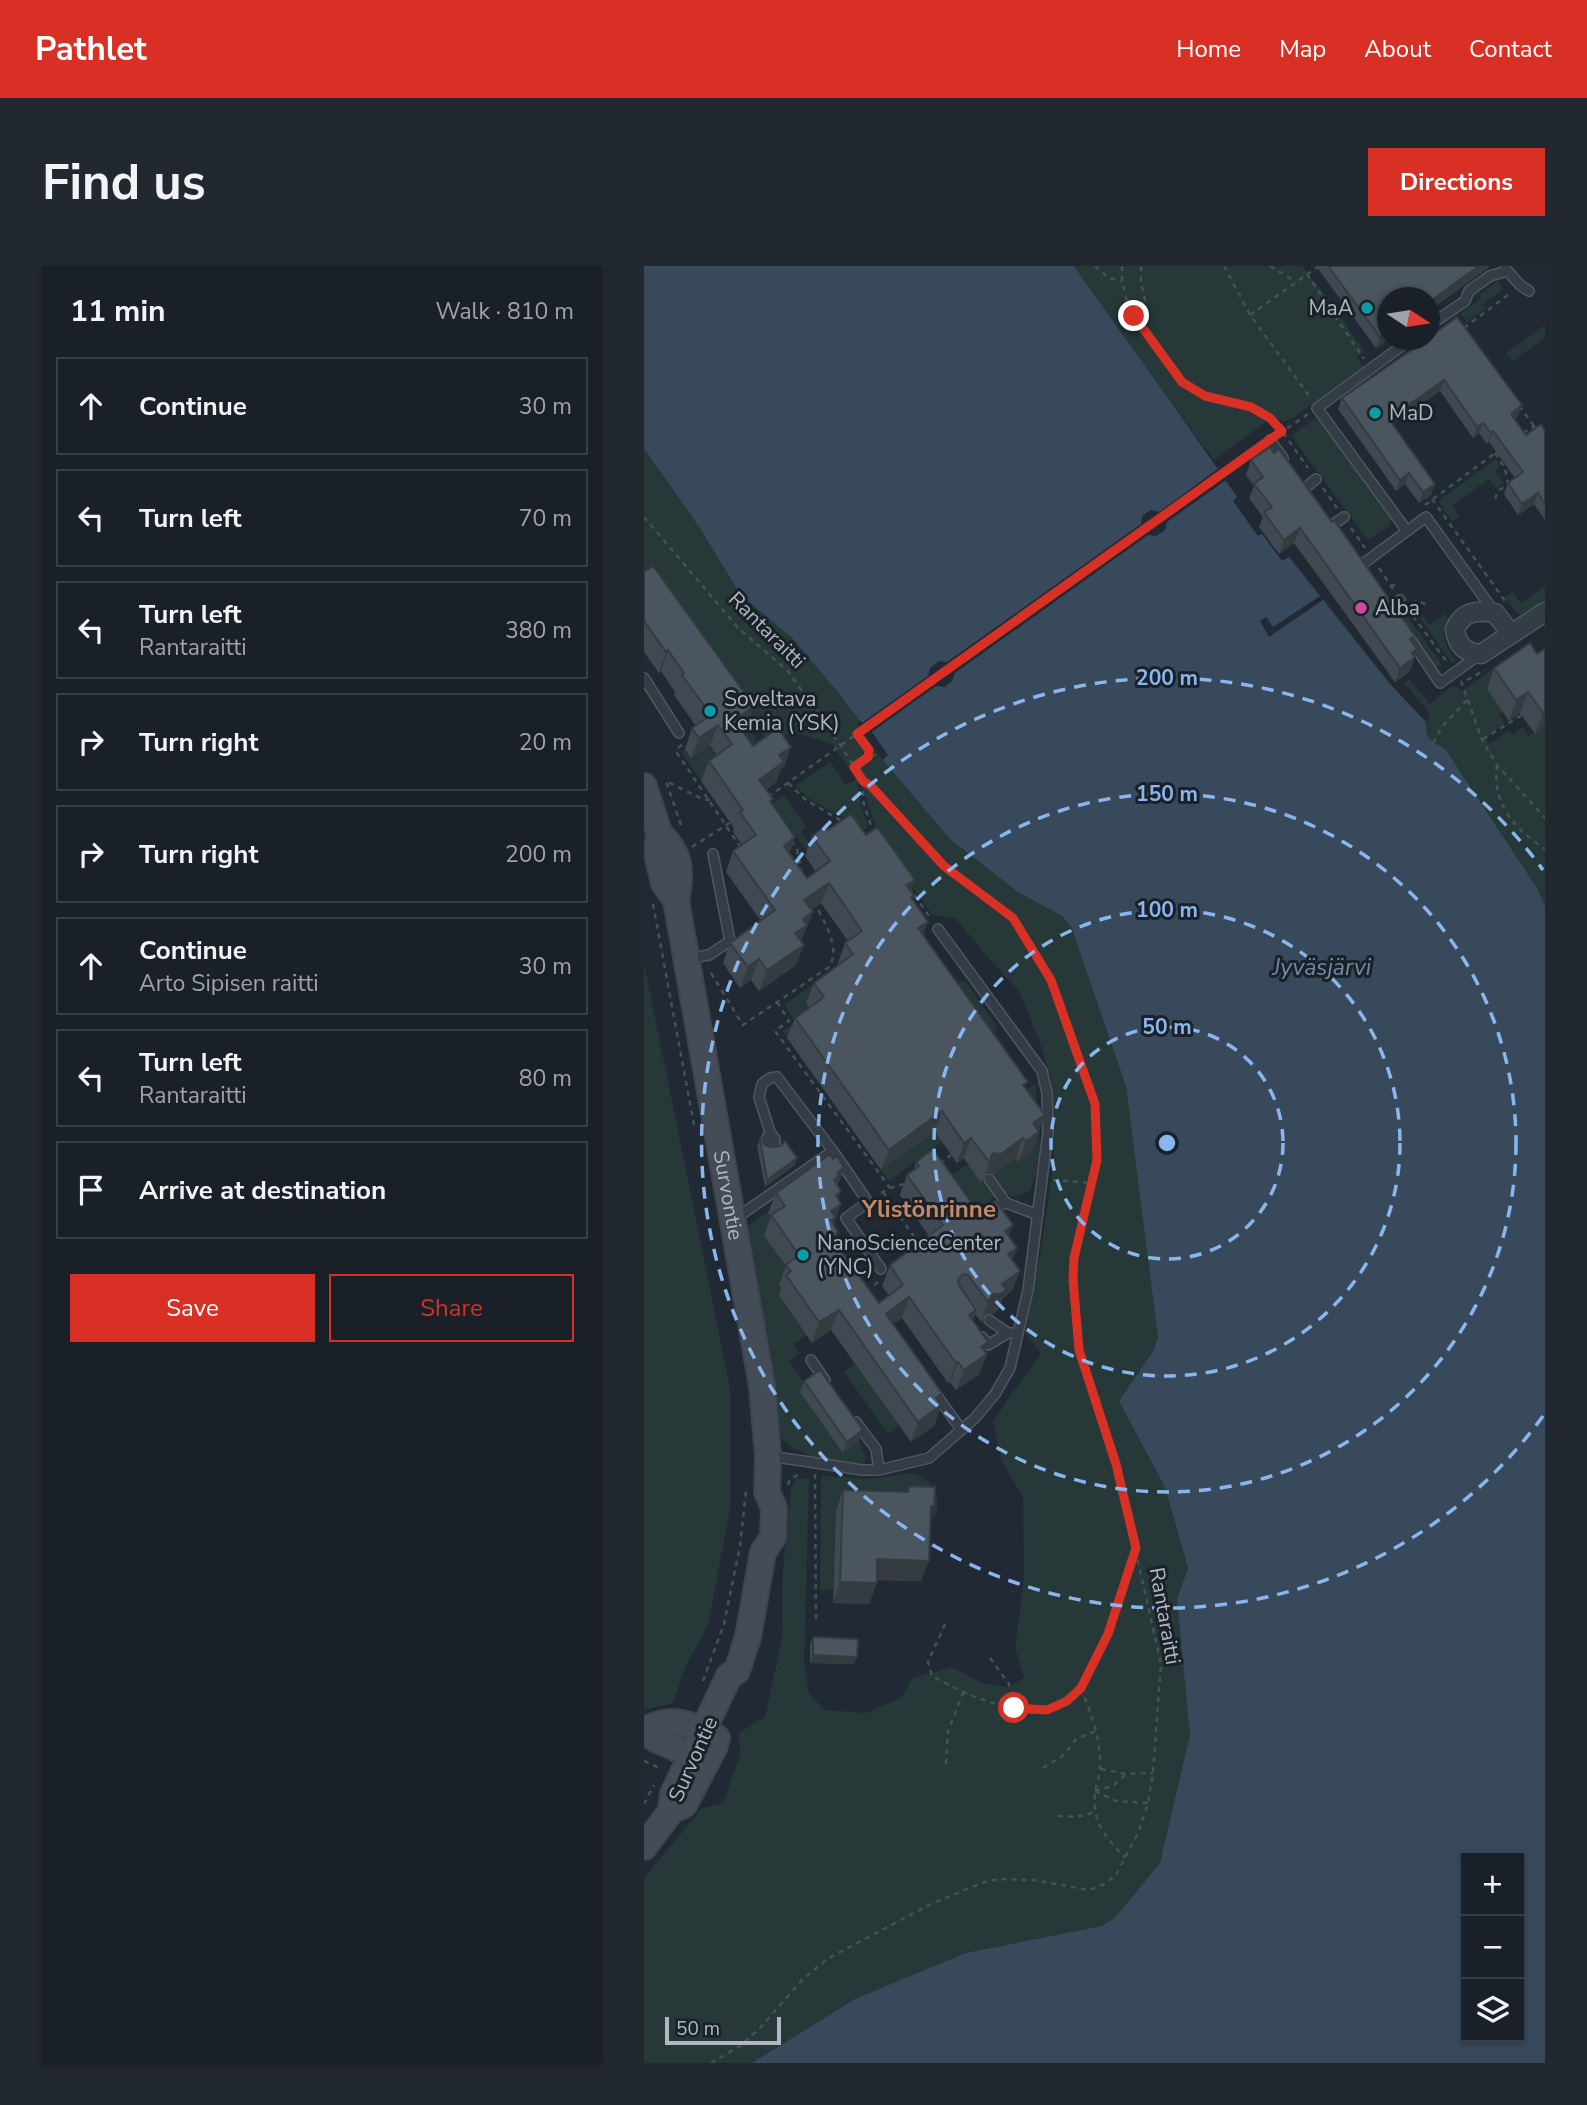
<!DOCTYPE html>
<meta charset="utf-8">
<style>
:root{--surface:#192027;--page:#22282f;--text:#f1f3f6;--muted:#9fa3a7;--line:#373e44;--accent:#d93025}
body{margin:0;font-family:"Nunito Sans",sans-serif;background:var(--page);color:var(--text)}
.controls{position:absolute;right:21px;bottom:21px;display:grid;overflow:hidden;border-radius:0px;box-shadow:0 2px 5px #0004}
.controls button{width:63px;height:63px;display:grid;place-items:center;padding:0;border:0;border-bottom:2px solid var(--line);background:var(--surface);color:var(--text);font:35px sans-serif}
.compass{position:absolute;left:733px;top:21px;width:63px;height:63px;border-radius:50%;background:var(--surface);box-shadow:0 2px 5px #0004;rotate:102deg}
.scale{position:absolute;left:21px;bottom:18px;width:116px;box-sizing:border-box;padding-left:7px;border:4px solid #afb7c1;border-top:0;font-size:19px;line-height:24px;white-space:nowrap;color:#afb7c1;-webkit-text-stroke:5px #1a2129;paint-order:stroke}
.stop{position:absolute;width:21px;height:21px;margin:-16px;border:5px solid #d93025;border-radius:50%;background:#fff}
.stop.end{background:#d93025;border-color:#fff;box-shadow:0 2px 7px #0008}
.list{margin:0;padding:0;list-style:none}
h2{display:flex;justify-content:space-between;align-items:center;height:91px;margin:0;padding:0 28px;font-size:30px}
h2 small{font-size:23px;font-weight:400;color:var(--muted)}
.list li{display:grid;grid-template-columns:46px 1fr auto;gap:21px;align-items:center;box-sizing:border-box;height:98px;margin:0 14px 14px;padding:0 14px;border:2px solid var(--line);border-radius:0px}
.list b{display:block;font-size:26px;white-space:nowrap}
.list p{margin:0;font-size:23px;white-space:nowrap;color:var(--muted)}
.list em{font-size:23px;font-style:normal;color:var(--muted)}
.actions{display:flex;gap:14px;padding:21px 28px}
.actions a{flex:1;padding:16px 0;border:2px solid var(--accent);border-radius:0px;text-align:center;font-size:24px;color:var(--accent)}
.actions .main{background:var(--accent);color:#fff}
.icon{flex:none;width:38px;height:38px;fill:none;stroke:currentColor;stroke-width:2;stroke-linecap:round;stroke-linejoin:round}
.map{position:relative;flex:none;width:901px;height:1797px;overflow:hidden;border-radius:0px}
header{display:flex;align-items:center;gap:42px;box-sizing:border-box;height:98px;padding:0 35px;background:var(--accent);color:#fff}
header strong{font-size:33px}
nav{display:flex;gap:38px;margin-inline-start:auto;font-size:24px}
.intro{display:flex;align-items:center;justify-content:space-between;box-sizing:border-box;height:168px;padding:0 42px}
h1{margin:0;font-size:49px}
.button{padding:18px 32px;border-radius:0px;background:var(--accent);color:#fff;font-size:24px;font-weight:700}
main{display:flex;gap:42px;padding:0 42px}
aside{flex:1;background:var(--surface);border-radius:0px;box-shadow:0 2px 5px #0004}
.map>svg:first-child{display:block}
.green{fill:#263837}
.water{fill:#38495c;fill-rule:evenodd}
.pier{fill:#212a34}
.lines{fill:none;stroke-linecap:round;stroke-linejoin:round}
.lane-casing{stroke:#4f575f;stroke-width:12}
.street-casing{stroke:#4f575f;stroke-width:21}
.secondary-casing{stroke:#3e454e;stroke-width:28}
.path{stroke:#435354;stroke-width:2.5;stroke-dasharray:5 5;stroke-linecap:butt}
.lane{stroke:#343c45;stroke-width:9}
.street{stroke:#343c45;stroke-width:18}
.secondary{stroke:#434c57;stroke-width:24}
.wall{fill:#404952}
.shaded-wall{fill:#343c42}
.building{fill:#4a555f;stroke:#343c42;stroke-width:2}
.route{stroke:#d93025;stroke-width:9}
.ring{fill:none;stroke:#89b6ec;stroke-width:3.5;stroke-dasharray:12 9}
.culture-dot{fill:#0f9aa8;stroke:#1a2129;stroke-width:2.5}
.hotel-dot{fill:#d1479c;stroke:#1a2129;stroke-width:2.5}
.labels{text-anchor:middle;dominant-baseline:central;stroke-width:6;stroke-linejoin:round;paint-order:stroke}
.poi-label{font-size:21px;fill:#afb7c1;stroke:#1a2129;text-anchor:start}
.street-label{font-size:21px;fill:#afb7c1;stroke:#1a2129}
.water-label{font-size:23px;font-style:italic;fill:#728aa2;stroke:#1a2129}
.quarter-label{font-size:24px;font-weight:bold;fill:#c78864;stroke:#1a2129}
.centre{fill:#89b6ec;stroke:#1a2129;stroke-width:3.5}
.ring-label{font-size:21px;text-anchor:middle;font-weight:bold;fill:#89b6ec;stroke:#1a2129;stroke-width:6;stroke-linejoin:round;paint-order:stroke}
</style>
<header>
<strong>Pathlet</strong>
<nav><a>Home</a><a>Map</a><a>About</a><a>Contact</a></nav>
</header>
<div class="intro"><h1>Find us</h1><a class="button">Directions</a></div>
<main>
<aside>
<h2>11 min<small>Walk · 810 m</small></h2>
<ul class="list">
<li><svg class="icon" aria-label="ahead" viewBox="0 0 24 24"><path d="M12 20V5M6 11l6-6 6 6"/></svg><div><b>Continue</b></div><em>30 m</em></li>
<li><svg class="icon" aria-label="left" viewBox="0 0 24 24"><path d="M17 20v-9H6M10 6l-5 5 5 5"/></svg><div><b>Turn left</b></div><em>70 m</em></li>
<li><svg class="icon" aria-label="left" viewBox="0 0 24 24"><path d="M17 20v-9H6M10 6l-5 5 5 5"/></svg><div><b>Turn left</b><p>Rantaraitti</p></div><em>380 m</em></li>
<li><svg class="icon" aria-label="right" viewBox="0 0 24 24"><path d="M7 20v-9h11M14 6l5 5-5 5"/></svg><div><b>Turn right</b></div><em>20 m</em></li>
<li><svg class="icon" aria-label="right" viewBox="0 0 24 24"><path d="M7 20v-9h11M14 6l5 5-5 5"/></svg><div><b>Turn right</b></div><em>200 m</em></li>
<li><svg class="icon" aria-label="ahead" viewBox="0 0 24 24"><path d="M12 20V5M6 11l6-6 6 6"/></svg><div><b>Continue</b><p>Arto Sipisen raitti</p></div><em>30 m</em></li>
<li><svg class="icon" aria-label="left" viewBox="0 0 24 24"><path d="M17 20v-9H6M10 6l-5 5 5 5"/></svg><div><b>Turn left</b><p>Rantaraitti</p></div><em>80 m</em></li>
<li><svg class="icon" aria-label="arrive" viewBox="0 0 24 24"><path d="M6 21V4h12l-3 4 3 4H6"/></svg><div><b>Arrive at destination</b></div></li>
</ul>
<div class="actions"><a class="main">Save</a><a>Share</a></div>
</aside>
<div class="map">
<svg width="901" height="1797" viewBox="0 0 901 1797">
<rect width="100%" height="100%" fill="#212a34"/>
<path class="green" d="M430,0H658L687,37L720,85L713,91L719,101L650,151L639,156L630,150L570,194L505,107Z
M853,15L859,23L839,38L842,42L823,56L817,47L837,33L835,29Z
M901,59V72L869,95L862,87Z
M0,147L166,362L215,454L214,460L239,494L263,522L464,641L617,1628L268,1797H0V1612L58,1542L79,1537L96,1489L95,1467L121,1450L138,1374L139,1303L147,1223L153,1213L165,1212L160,1398L165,1428L181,1444L222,1447L257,1432L269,1412L308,1401L340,1418L366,1421L380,1411L371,1382L380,1313L379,1231L358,1196L349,1155L397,1087L381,1068L397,984L410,892L407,813L395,774L375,725L342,689L312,653L288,649C270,622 249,595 234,565C226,548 224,530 213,514L216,535L224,561L221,564L164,532L151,520L186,496L202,519L212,513L188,478L151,467L122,473L0,309Z
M670,153L675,154L747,253L745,260L724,274L650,174L648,169Z
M852,193L856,201L851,205L860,217L853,223L845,213L809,239L815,251L808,255L795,237L798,232Z
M901,320V334L878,350L872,346L861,331L868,326L877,337Z
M771,338L785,358L801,348L804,351C795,369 803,384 813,397L807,396L768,341Z
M754,342L759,344L796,396L797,401H792L754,347Z
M871,387L878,398L859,446L855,449L861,457L843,471L845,478L865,464L869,468L878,461L885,470L901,460V639L893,622L802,484L784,472L781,455L786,451L784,445L760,417L765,413L786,438L808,420L813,421L817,426Z
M102,461L113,474L107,481L57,515L37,485L41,483L47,492L54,487L48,478L82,475Z
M140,529L163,561L157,565L170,584L165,587L128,537Z
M0,697L86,1122V1243L64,1359L42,1399L29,1437L0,1444Z
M191,703L173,751L143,772L139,765L152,756L140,739Z
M317,715L322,716L352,759L353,763L337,774L307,723Z
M391,818C395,849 401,898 385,926L369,931L358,924L348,909L372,892L378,827Z
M291,866L298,876L245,915L237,904Z
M324,898L350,929C348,936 337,944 330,943L306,910Z
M123,946L134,960L168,1066L149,1078L154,1086H158L145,1095L163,1121L215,1175L222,1192L219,1198L214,1199C184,1194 148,1192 132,1165L98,965Z
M212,1098L255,1160L244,1168L200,1106Z
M268,1207C289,1213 299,1232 291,1252L192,1245L189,1324H176L177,1210L226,1213Z"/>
<path class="water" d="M0,0H430C484,77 540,153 593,231L589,235L614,270L618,268L638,295L645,291L747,419L781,455L784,472L802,484L893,622L901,639V1797H108L211,1733L322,1687L458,1660L471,1652L516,1597L546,1469L533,1334L544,1302L521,1221L475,1135L510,1084L514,1071L482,820L427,660L418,650L374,626L306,573L239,494L244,489L228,466L215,454L198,431L149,373L96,328L56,262L0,182ZM822,1592H875V1771H822Z"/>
<path class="pier" d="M575,202L582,214L523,256L521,264L512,270L504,269L311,407L308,415L301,421L292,420L225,468L215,459L284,410L286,402L295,395L303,396L497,258L498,250L507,244L515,246Z
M676,330L679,334L625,371L616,355L622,351L629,361Z"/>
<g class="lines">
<g class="lane-casing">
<path id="lane" d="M861,2L876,19L885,25
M786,59L821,35L825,25L846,10L863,5
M626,174L639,192
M660,223L672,213
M687,260L700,251
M763,265L673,142L766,74
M718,304L716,300L782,251L851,347
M744,343L756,334
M768,376L796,417L835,389
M0,412L35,467
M43,693L65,689L86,675L69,588
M123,881V872L126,866L131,873V881
M189,885L224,936L202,952L237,1003
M345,913L362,937
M347,943L362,937L394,949
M90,951L95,950L189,885L133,811L126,812L118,818L115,831L126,866
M345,1054L364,1067H368
M338,1071L344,1079L364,1067
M167,1094L181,1114
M290,1126L317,1163
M212,1156L232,1183L235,1204
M126,1190L218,1204H235L285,1192L331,1152L351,1128L366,1102L384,1024L404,866L403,827L398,805L294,663"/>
</g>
<g class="street-casing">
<path id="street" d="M867,368L851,347C833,344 819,345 811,363C813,379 821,387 837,388L901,346"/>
</g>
<g class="secondary-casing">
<g id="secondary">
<path d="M0,520L15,567L13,588L20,617L32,634"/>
<path id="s1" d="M15,567C37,588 38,605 32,634L118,1120L124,1190L123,1226L130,1242L129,1271L119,1286L104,1371L93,1405L85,1410L29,1528L27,1545"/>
<path d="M63,1496L11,1473L0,1464C32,1449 42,1457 73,1472"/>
<path d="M0,1581L27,1545L40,1539L71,1480"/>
</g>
</g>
<path class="path" d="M451,0L465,12L478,15
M478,0V15L485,43L538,116L561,130L607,141L619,147L638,165L664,202
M580,0L606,49L666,131
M626,0L652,16
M663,8L720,93
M606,49L675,0
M490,50L502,37L497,18V0
M820,62L868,26
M875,140L890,160
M879,167L890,160L893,165
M635,168L664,148
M851,187L861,202L864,218L854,225L851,233
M679,222L693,242
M788,233L861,335
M781,239L854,185
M0,251L95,363L144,405L197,480L219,515L227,520L300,600L369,652L407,714L451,838L453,894L430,992L429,1013L435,1084L472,1198L517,1398L509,1507L504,1537L494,1567L472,1609L460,1618L445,1624L390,1614L356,1613L340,1616L287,1638L183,1693L159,1713L116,1762L96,1780L67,1797
M707,262L721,282
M735,302L749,323
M747,321L755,315
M768,338L772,335L782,338
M763,342L803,396
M823,414L841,404
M817,415L838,474L853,499L901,552
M213,468L225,484L224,491
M839,473L878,449
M789,477L798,461L824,433
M38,479L33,482V487L97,582
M853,499C848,539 870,562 901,583
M210,501L234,487
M219,515V535L229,566
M144,517L162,534L201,557
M124,531L615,182
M37,559L22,515L58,533L66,534
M147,575L153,583L157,604
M48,581L87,556
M265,621L287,653
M9,638L50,859
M67,707L99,759L185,701C197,680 181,659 172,639
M133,736L145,755L131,765L246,922
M296,898L307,889
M409,914L448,917
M239,926L275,978
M237,927L246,922L260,918
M222,1025L237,1014
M171,1208L172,1354
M144,1219L146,1213L156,1208
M301,1358L284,1396L288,1410C327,1432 399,1465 436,1424C441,1417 444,1407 448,1400C467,1363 478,1324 491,1285
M346,1392L365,1418L370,1442
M59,1415L80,1358L96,1280L102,1225
M437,1422C447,1448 457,1472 456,1501C456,1509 452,1518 451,1527C448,1558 462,1571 481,1592
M0,1495L18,1503
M302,1498L304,1465L319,1427
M399,1502L420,1489L432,1473L452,1465
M457,1503L482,1508L509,1507
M451,1525L472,1535L504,1537
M451,1525L469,1520L481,1509
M0,1538L10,1519
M414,1550L432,1551L451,1546"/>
<use href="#lane" class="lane"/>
<use href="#street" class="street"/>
<use href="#secondary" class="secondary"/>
</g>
<path class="wall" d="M672,0H845L844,2L786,44V32H744V74L732,82Z
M782,74L874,150L871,153L882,169L901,165V254L890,238L874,249L860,228L864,217L871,212L845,176L843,178L835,167L829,172L796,125L748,158L787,229L775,237L761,218L752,225L694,143L698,132Z
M607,194L768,376L773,383L766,405L751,416L650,277L635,288L615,261L619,251L605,232L610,220L602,209Z
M0,306L102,461L98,464L109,480L147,481L140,501L137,503L132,516L122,524L146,587L163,612L172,606L161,590L168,570L184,564L222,569L271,614L266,625L270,629L268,633L279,669L381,822L395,865L388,886L374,896L372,892L350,908L342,907L337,917L320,892L313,897L291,866L237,904L143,772L151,752L165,741L162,737L170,717L195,699L194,697L201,677L204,675L177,637L168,644L169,646L157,675L152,699L115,725L107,714L96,722L79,697L86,677L117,655L82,606L89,585L98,579L89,566L90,562L57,515L65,495L73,489L66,479L47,492L41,483L48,462L52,460L30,429L31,426L17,405L15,407L0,386Z
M901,379V460L891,468L876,447L865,455L843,423L850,402L893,388L900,384Z
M116,873L120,878L151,899L121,921L113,880Z
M272,896L365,970L373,982L368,994V1025L359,1032L354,1044L349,1048H341L337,1056L331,1048L329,1054L343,1088L335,1108L312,1124L306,1116L304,1117L258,1052L249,1058L298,1127L295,1136L297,1139L290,1160L267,1176L187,1064L168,1077L135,1029L137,1022L135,1019L142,1000L120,970L127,951L124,947L132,927L194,920V933L189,958L194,966L191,976L235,1037L245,1029L238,1020L246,999L285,970L256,929L263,909L269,905Z
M160,1115L215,1175L199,1187L156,1126Z
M265,1220L286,1251L277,1315L233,1314L225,1338L189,1337L192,1244L199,1224L263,1226Z
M169,1371L210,1398L166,1397V1378Z"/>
<path class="shaded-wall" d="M835,0H845L844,2L786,44V35Z
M744,66V74L732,82L736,71Z
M800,114L796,125L741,164L745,153Z
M878,139L874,150L863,159L867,148Z
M839,157L835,167L829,172L833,161Z
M849,165L845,176L843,178L847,167Z
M765,207L761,218L752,225L756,214Z
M791,218L787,229L775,237L779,226Z
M894,227L890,238L874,249L878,238Z
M656,262L650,277L635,288L640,274Z
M773,383L766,405L751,416L756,402L768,387Z
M24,384L17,405L15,407L22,386Z
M884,426L876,447L865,455L872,434Z
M110,440L102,461L83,474L91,454Z
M901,445V460L891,468L899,447Z
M74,459L66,479L47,492L55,472Z
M147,481L140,501L137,503L132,516L107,534L115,514L135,489Z
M151,571L144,592L140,580Z
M271,614L263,634L262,619Z
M185,617L177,637L153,655L160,634Z
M169,646L161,666L160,667L155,680L151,667L159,653Z
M284,656L276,676L274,662Z
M160,679L152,699L115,725L123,704Z
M115,693L107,714L96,722L104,701Z
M298,845L291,866L237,904L245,884Z
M401,849L388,886L374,896L389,857Z
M327,872L320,892L313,897L320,877Z
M379,872L372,892L350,908L342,907L337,917L349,887Z
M153,892L151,899L121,921L123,914Z
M200,902L193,922L182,934L193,907Z
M197,925L191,942L197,938L190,958L179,974L192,929Z
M369,959L362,979L361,965Z
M194,966L187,986V971Z
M373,982L365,1002L364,988Z
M376,1005L368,1025L359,1032L354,1044L349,1048H341L337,1056L344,1036L349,1028L358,1018Z
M265,1031L258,1052L235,1068L242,1048Z
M195,1044L187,1064L168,1077L175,1056Z
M332,1044L325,1064V1049Z
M344,1076L339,1091L343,1088L335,1108L312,1124L320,1104L337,1081Z
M314,1096L306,1116L304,1117L312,1097Z
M298,1127L293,1143L297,1139L290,1160L267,1176L274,1156L292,1132Z
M219,1164L215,1175L199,1187L203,1176Z
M233,1293L285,1295L277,1315L226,1314Z
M196,1316L233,1317L225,1338L189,1337Z
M169,1389L213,1391L210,1398L166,1397Z"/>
<path class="building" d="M684,0H835L786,35V32H744V66L736,71Z
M813,51L878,139L867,148L882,169L897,158L901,165V238L894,227L878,238L864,217L879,206L849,165L847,167L839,157L833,161L800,114L745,153L791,218L779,226L765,207L756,214L698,132L782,74H786V71Z
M626,181L630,187L635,183L688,256L690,254L771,370L766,373L773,383L768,387L771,391L756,402L656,262L640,274L620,246L628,241L610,218L619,211L607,194Z
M9,300L110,440L91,454L109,480L134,462L147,481L135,489L140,496L115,514L129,533L126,535L151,571L140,580L163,612L186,595L168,570L181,560L184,564L207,548L222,569L233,561L271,614L262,619L270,629L267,631L284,656L274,662L384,816L379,819L401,849L389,857L395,866L382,875L379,872L357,888L349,887L345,896L327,872L320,877L298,845L245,884L151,752L180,731L170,717L209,688L201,677L218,665L185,617L160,634L169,646L159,653L163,660L151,667L160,679L123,704L115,693L104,701L86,677L131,644L89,585L112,569L96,546L99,544L65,495L88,478L74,459L55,472L48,462L67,449L38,409L40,407L24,384L22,386L0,355V306Z
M886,377L893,388L901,383V445L899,447L884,426L872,434L850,402Z
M116,873H119L120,878L125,881L137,880L141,875L153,892L123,914Z
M289,883L335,947L352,935L369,959L361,965L373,982L364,988L376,1005L358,1018L362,1024L356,1028H349L344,1036L324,1009L319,1008L314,1013L315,1019L332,1044L325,1049L344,1076L337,1081L343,1088L320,1104L314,1096L312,1097L265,1031L242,1048L298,1127L292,1132L297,1139L274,1156L195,1044L175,1056L142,1009L147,1005L142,999L155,989L127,949L141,940L132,927L186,888L189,893L193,890L200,902L193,907L195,910L190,914L197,925L192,929L197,938L187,945L192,951L187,954L194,966L187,971L235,1037L259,1019L246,999L299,959L263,909L275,900L272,896Z
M176,1104L219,1164L203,1176L160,1115Z
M265,1220L291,1221L290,1240H287L285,1295L233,1293V1317L196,1316L199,1224L264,1226Z
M169,1371L214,1373L213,1391L169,1389Z"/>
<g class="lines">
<path class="route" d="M370,1442L403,1444L423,1435L437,1422L464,1368L492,1282L472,1198L435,1084L429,1013L430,992L453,894L451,838L407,714L369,652L300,600L227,520L219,515L210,501L224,491L225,484L213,468L638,165L626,152L607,141L561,130L538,116L490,50"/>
</g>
<g class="ring">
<circle cx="523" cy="877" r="116"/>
<circle cx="523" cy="877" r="233"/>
<circle cx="523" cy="877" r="349"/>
<path d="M899 1150A465 465 0 1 1 899 604"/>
</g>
<g class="culture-dot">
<circle cx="723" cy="42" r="7"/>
<circle cx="731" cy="147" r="7"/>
<circle cx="66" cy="445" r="7"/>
<circle cx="159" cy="989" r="7"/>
</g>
<circle class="hotel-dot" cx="717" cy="342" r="7"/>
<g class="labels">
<g class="poi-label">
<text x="709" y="42" text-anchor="end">MaA</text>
<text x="745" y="147">MaD</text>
<text x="731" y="342">Alba</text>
<text x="80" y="433">Soveltava<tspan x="80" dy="24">Kemia (YSK)</tspan></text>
<text x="173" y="977">NanoScienceCenter<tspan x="173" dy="24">(YNC)</tspan></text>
</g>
<g class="street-label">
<text transform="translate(123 364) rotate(45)">Rantaraitti</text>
<text stroke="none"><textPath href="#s1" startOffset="373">Survontie</textPath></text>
<text transform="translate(521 1350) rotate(80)">Rantaraitti</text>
<text transform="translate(49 1493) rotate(-66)">Survontie</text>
</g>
<g class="water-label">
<text x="678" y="701">Jyväsjärvi</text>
</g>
<g class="quarter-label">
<text x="285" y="943">Ylistönrinne</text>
</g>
</g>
<circle cx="523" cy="877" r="10" class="centre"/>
<g class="ring-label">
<text x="523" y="419">200 m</text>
<text x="523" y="535">150 m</text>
<text x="523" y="651">100 m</text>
<text x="523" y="768">50 m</text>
</g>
</svg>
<div class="controls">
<button>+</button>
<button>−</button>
<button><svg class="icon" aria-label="layers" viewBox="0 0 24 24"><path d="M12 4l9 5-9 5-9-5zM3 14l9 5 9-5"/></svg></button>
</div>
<svg class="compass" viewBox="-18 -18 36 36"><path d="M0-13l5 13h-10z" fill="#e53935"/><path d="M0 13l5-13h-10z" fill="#9fa3a7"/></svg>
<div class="scale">50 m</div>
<div class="stop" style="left:370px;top:1442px"></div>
<div class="stop end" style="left:490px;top:50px"></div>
</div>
</main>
